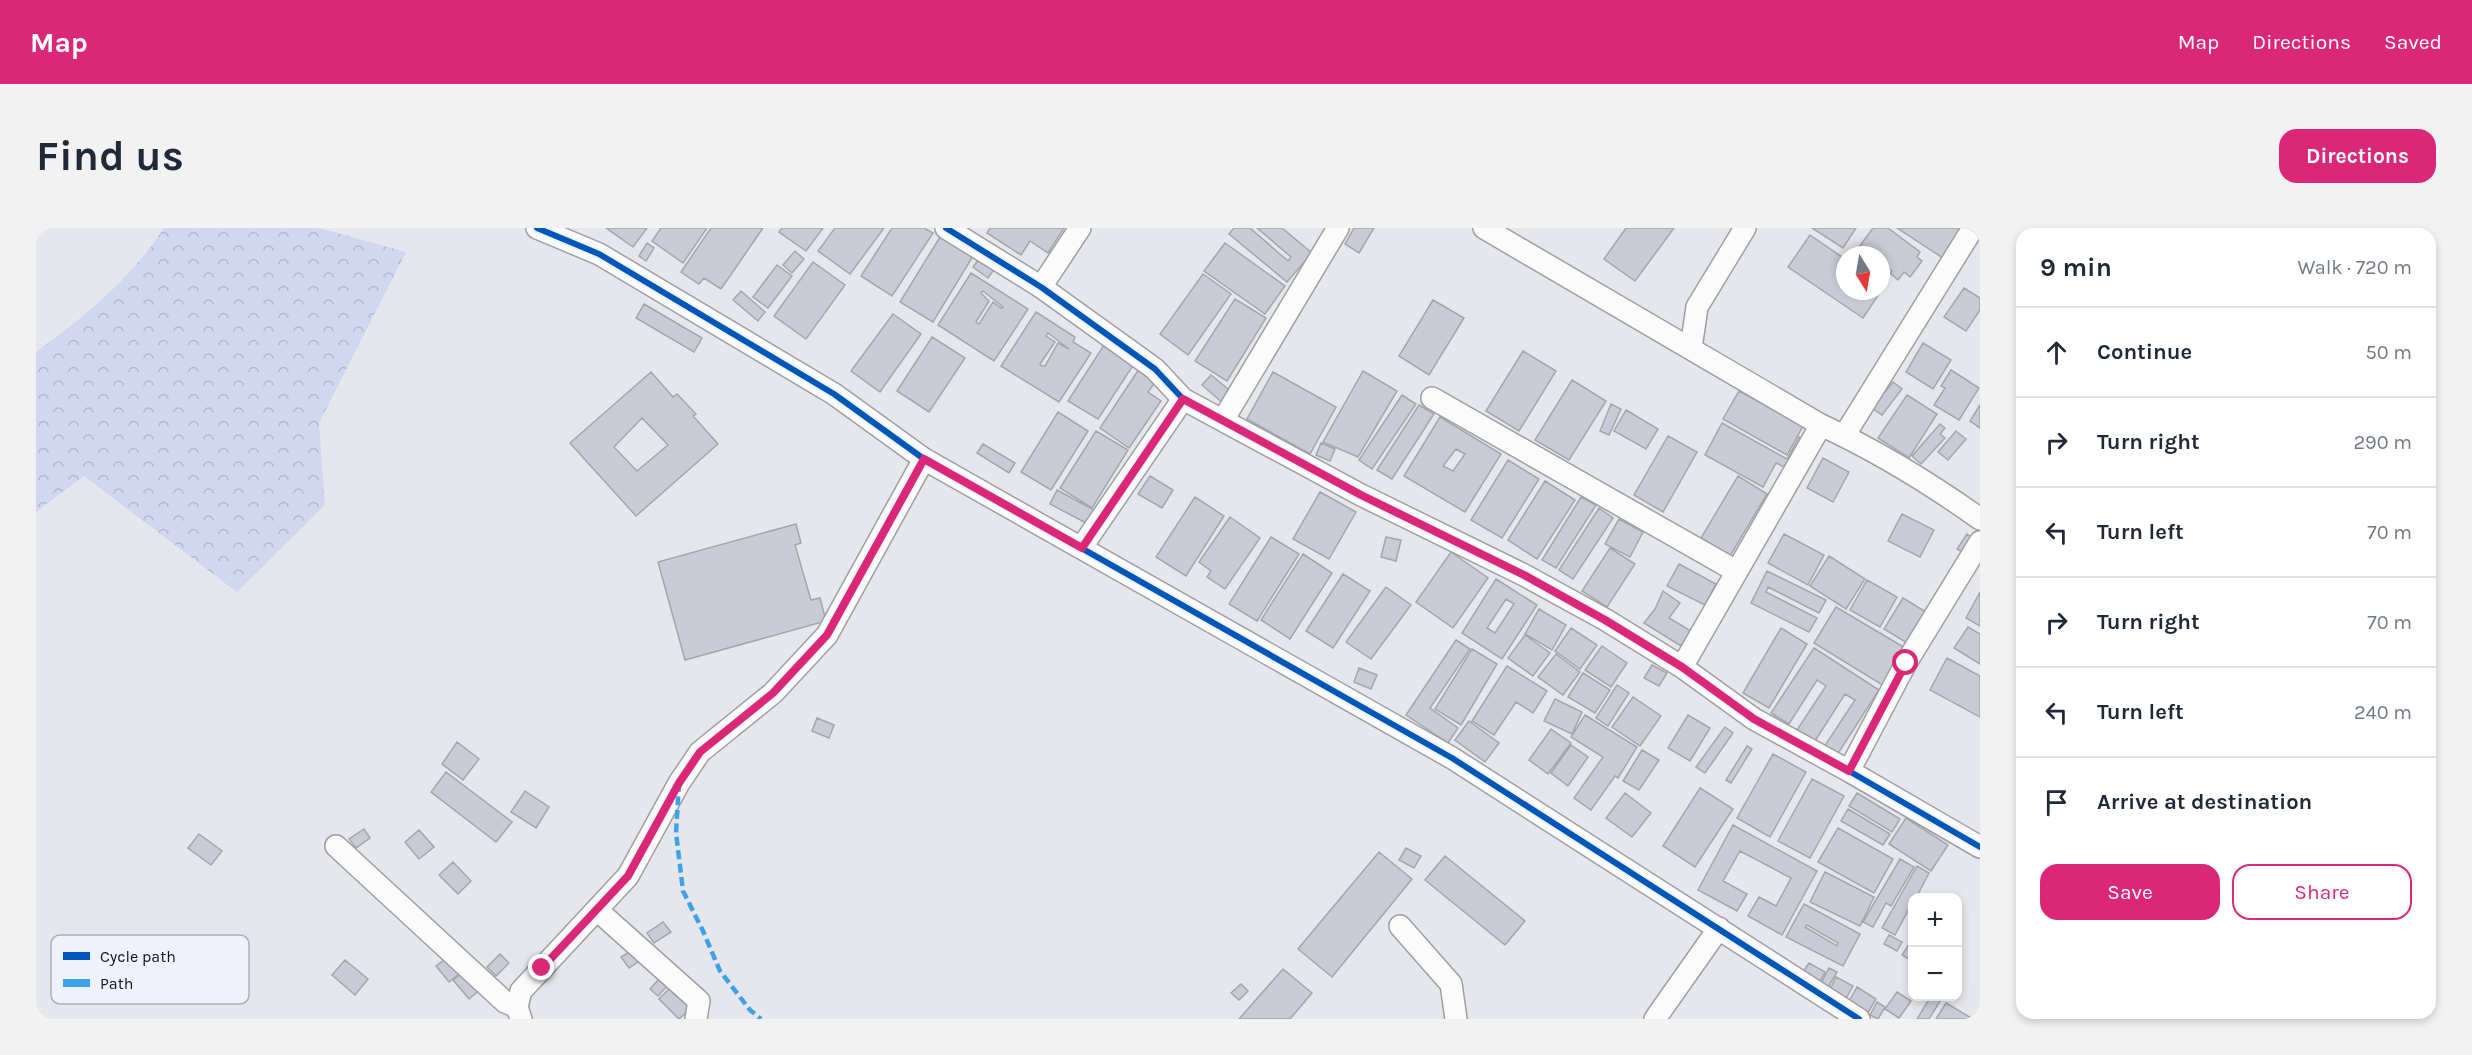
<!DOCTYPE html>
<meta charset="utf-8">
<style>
:root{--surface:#fff;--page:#f2f2f3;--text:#1f2937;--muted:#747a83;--line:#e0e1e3;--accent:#db2777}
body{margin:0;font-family:Karla,sans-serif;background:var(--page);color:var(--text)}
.controls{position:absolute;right:18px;bottom:18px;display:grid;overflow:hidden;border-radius:12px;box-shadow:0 3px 9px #0003}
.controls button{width:54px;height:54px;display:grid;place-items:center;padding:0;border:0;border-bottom:2px solid var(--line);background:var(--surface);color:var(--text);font:30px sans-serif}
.compass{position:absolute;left:1800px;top:18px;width:54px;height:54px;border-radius:50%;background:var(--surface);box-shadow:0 3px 9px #0003;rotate:169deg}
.stop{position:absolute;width:18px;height:18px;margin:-14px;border:4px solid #db2777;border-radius:50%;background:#fff}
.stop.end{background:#db2777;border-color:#fff;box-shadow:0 2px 6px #0008}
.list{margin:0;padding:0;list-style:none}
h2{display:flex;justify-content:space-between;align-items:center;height:78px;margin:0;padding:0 24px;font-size:26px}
h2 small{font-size:20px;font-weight:400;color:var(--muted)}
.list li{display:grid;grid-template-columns:39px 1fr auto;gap:18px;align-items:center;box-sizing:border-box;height:90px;padding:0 24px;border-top:2px solid var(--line)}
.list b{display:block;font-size:22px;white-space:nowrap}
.list em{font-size:20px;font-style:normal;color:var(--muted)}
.actions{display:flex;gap:12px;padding:18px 24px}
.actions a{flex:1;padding:14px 0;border:2px solid var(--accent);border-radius:18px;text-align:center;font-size:21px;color:var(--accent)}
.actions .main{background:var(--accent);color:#fff}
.icon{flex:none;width:33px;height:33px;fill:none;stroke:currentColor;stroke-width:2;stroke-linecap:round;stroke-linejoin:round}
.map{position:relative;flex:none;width:1944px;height:791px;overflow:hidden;border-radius:18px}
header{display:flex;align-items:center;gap:36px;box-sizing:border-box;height:84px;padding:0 30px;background:var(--accent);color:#fff}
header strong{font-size:28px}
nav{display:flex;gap:33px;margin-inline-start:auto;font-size:21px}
.intro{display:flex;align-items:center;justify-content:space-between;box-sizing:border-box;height:144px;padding:0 36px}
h1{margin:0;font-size:42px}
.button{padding:15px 27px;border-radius:18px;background:var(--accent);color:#fff;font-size:21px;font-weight:700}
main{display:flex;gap:36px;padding:0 36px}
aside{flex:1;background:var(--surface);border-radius:18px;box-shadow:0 3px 9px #0003}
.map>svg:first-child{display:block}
.forest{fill:url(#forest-crowns)}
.building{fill:#c9cbd6;stroke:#a5a6a9;stroke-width:1.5;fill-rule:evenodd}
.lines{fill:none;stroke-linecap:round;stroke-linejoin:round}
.minor-casing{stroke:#9e9fa3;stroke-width:24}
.minor{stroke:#fbfbfc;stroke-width:21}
.quiet{stroke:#3da2ea;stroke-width:4.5;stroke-dasharray:9 4.5;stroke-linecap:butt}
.cycleway-casing{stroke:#eff2fd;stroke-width:10}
.cycleway{stroke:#0057b8;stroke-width:6}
.route{stroke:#db2777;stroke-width:8}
.key{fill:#eff2fd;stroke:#adafb8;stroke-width:1.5}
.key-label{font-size:16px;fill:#141418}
</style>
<header>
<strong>Map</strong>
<nav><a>Map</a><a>Directions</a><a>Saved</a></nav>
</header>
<div class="intro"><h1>Find us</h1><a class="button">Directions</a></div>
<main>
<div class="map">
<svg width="1944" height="791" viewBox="0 0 1944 791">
<defs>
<pattern id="forest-crowns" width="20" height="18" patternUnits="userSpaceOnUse" patternTransform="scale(1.5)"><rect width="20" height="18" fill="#d1d6f1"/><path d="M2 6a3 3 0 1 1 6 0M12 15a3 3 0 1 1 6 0" fill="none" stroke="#b3b7ce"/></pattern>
</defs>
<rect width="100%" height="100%" fill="#e6e7ec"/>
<path class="forest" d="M128,0H283L370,24L283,195L289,277L201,364L48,248L0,284V124C48,89 95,51 128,0Z"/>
<path class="building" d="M570,0H611L597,19Z
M625,0H671L647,35L616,13Z
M675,0H727L685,61L668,50L663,56L645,44Z
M746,0H787L770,23L743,4Z
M799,0H848L814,46L782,23Z
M856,0H888L897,5L856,68L825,48Z
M954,0H1028L1012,25L994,13L985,27L951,5Z
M1198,0H1214L1252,33L1255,29L1221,0H1246L1276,25L1251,54L1193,6Z
M1318,0H1338L1323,25L1309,16Z
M1590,0H1638L1599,53L1568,31Z
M1776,0H1820L1807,20Z
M1837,0H1852L1884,24L1881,29L1886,33L1874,49L1868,44L1862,52L1854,45L1856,43L1845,35V27H1834L1823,19Z
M1861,0H1924L1929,3L1910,32Z
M1774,7L1809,31V63H1845V55L1849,57L1827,90L1752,39Z
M904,9L937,28L897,94L864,74Z
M611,15L618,20L610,33L603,28Z
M1189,15L1249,58L1229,86L1168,43Z
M759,23L768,31L756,45L747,37Z
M948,24L963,35L952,50L937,39Z
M777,34L809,57L770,111L738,88Z
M741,37L756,48L732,80L717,69Z
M935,45L992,81L958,133L902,97ZM947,63L967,79L965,80L957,74L943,96L940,94L953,73L945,65Z
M1167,46L1195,66L1152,127L1124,106Z
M1928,60L1944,70V82L1930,103L1908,89Z
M705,63L729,84L722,93L697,72Z
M1199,71L1230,90L1191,153L1159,133Z
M1397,72L1428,90L1393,147L1363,128Z
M608,76L666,110L658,124L600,90Z
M1000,84L1039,109L1037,114L1055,125L1023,174L965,138ZM1012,105L1033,121L1022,115L1009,138H1006L1004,136L1019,114L1010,108Z
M857,86L885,106L844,164L815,143Z
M896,109L929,130L893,184L861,163Z
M1887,115L1915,132L1897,161L1870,144Z
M1068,117L1098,136L1062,191L1032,173Z
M1487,123L1520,143L1483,203L1450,183Z
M1105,138L1123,149L1112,164L1125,173L1093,220L1064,200Z
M1915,142L1943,160L1923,192L1898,177L1909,160L1905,158Z
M1327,143L1361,163L1322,229L1287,214Z
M615,144L637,169L641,166L660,186L657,188L682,216L600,288L534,215ZM606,190L632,217L601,243L578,219Z
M1237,144L1300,179L1274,226L1211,191Z
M1175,147L1197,165L1188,176L1166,157Z
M1536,152L1570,173L1533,232L1499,212Z
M1857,154L1866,161L1846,187L1836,180Z
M1703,163L1767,198L1751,227L1687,191Z
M1366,167L1380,176L1336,241L1323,232Z
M1871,167L1901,186L1873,230L1842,210Z
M1575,176L1585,181L1573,207L1564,203Z
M1383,177L1398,186L1356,251L1341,242Z
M1944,177V200L1934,193Z
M1590,182L1622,201L1610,221L1578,203Z
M1022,184L1052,203L1015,262L985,244Z
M1404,189L1465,226L1429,284L1368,248ZM1420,221L1429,226L1417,243L1407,238Z
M1686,195L1751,231L1763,209L1768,212L1752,241L1740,235L1727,259L1669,227Z
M1904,196L1909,200L1904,206L1909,210L1885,236L1876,228Z
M1060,203L1092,222L1056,280L1024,260Z
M1920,203L1930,211L1912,232L1902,224Z
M1632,208L1661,224L1627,284L1598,267Z
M1285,215L1299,221L1294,233L1280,227Z
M947,216L979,235L973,245L941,225Z
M1787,230L1813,244L1797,274L1771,260Z
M1472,232L1503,251L1466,310L1435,292Z
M1114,248L1137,262L1126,280L1102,266Z
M1702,248L1731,266L1694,328L1665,310Z
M1509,253L1539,272L1501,331L1472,312Z
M1021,262L1060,283L1052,296L1014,276Z
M1284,264L1320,284L1293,331L1257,311Z
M1159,269L1188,288L1150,348L1120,329Z
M1545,269L1560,277L1520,340L1506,332Z
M1563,280L1577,290L1537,351L1523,342Z
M1866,286L1898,302L1884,329L1852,313Z
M1194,289L1224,310L1189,361L1171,349L1175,343L1163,334Z
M1583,291L1607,304L1594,329L1569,316Z
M760,296L765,315L759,317L775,372L784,370L790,393L649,432L622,334Z
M1748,306L1788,327L1772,357L1732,335Z
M1931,306L1939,312L1930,326L1921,321Z
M1235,309L1263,326L1221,393L1193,376Z
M1350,309L1365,312L1360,333L1345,329Z
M1574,320L1599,336L1571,379L1546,363Z
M1415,324L1452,350L1417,400L1380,374Z
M1267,326L1296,345L1254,411L1225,392Z
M1793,328L1829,351L1810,381L1774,358Z
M1643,336L1680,356L1669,377L1631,358Z
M1731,343L1790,372L1783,385L1732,359L1730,364L1781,390L1773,404L1715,375Z
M1307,346L1334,363L1297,420L1270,403Z
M1460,351L1501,377L1466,431L1426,405ZM1470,371L1478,376L1459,405L1451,400Z
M1831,352L1861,369L1844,399L1814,382Z
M1350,359L1375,377L1335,431L1310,414Z
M1627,363L1644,375L1633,390L1655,403L1645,418L1608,395L1619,381Z
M1944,364V398L1930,390Z
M1867,370L1890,384L1871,415L1848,401Z
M1800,379L1871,421L1848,458L1778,415Z
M1503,381L1530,397L1516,422L1489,406Z
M1932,399L1944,406V436L1918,420Z
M1535,400L1561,417L1544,441L1519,423Z
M1745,400L1771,416L1733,480L1707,465Z
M1489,407L1514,425L1497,448L1472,430Z
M1420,412L1434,421L1394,480L1422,500L1412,515L1370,487Z
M1566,418L1591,435L1575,459L1549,442Z
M1778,420L1843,462L1801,527L1788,519L1819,472L1809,466L1779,513L1761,502L1790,458L1781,452L1753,496L1735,485Z
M1436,421L1461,436L1425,497L1399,481Z
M1520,426L1544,444L1527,467L1502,449Z
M1911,430L1944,448V489L1894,462Z
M1616,437L1631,445L1623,458L1608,450Z
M1471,438L1511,463L1497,485L1480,474L1458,507L1436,493Z
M1323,440L1341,447L1335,461L1318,454Z
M1547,445L1574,462L1559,485L1532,469Z
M1581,457L1593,465L1572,498L1560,490Z
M1597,469L1625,488L1604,518L1576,499Z
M1519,471L1546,484L1536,506L1508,493Z
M1549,487L1601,519L1582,550L1579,548L1555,582L1538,570L1567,529L1535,509Z
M1652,487L1674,500L1654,533L1632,520Z
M781,490L798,497L793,510L776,503Z
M1433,493L1463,515L1449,534L1419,512Z
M1689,499L1697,505L1669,545L1660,539Z
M1515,501L1535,515L1512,546L1493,532Z
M421,514L443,531L427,552L406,536Z
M1535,517L1552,529L1532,558L1515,545Z
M1711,518L1716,521L1695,555L1690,552Z
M1606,522L1623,532L1603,562L1587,553Z
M1737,526L1770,544L1734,609L1701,590Z
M410,544L476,594L460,614L395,564Z
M1776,551L1808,568L1774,630L1742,613Z
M1664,560L1697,581L1659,639L1627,618Z
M489,563L513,579L500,600L475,584Z
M1589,565L1615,585L1596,609L1570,590Z
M1821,565L1864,591L1856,604L1813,578Z
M1812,581L1854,606L1847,617L1805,593Z
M1870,590L1912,617L1895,643L1853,616Z
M1697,597L1781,643L1746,707L1712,688L1723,669L1740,678L1755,650L1704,623L1687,653L1711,666L1701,683L1662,662Z
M1802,600L1857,631L1838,665L1782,634Z
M328,601L334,610L320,620L313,611Z
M383,602L398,619L383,631L369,614Z
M163,606L186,623L175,637L152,620Z
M1370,620L1385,628L1378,640L1363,632Z
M1343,624L1376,651L1296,749L1262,721Z
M1409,628L1489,693L1469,717L1389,652Z
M1864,631L1878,639L1855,678L1850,675L1837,699L1827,694Z
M417,634L435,653L422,666L403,647Z
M1881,638L1893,645L1880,670H1876V675L1859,707L1846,700Z
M1789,644L1838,669L1824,698L1774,674Z
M1768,676L1824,706L1807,738L1750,709ZM1771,697L1802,715L1801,718L1769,699Z
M627,694L635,704L618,715L611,705Z
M1853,707L1866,714L1861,723L1848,716Z
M1874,715L1876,716V733L1866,727Z
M601,719L608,730L593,740L585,729Z
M416,726L428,742L413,754L400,738Z
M464,726L473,735L460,748L451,739Z
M309,732L332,751L319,767L296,747Z
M1773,735L1789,744L1782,757L1765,747Z
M1793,740L1801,744L1790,763L1783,759Z
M431,741L446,760L433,771L417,752Z
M1247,741L1276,765L1254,791H1203Z
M625,749L633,756L622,768L614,761Z
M1800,749L1817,758L1808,774L1792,766Z
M1205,756L1212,763L1203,772L1195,765Z
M636,758L657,778L643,791L623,771Z
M1821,759L1840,771L1830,788L1811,777Z
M1861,764L1875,773L1863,790L1849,781Z
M1895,768L1906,770L1893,791H1881Z
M1841,774L1849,779L1842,791L1834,787Z
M1910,775L1937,791H1900Z"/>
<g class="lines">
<g class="minor-casing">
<path id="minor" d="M501,0L563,26L798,166L888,231L1416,530L1823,791
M910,0L1005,59L1119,141L1147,171L1325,267L1488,347L1570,392L1646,439L1718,491L1813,543L1944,619
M1448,0L1785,197C1839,222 1895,256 1944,291
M1005,59L1044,0
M1655,120L1661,79L1709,0
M1396,170L1700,343
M1187,192L1302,0
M1808,208L1937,0
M1045,320L1147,171
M1646,439L1785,197
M1813,543L1870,435L1944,314
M300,618L469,774L481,779
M561,682L663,773L660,791
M1364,698L1415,756L1420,791
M485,791L481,779L485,763L592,648L643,555L664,524L737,465L791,407L888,231
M1619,791L1683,700"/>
</g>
<use href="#minor" class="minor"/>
<path class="quiet" d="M643,555L640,605L647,663L667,703L684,743L714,782L725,791"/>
<g class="cycleway-casing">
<path id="cycleway" d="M501,0L563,26L798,166L888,231L1416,530L1823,791
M910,0L1005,59L1119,141L1147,171L1325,267L1488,347L1570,392L1646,439L1718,491L1813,543L1944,619"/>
</g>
<use href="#cycleway" class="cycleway"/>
</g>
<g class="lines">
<path class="route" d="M506,740L592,648L643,555L664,524L737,465L791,407L888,231L1046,320L1147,171L1325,267L1488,347L1569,392L1646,439L1718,491L1813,543L1870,435"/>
</g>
<rect x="15" y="707" width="198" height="69" rx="9" class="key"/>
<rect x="27" y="724" width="27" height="8" fill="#0057b8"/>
<rect x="27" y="751" width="27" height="8" fill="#3da2ea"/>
<g class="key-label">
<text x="64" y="734">Cycle path</text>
<text x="64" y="761">Path</text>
</g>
</svg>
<div class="controls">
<button>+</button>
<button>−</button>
</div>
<svg class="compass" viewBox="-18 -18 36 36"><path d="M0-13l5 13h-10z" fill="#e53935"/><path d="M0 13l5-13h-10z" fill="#747a83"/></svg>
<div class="stop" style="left:1870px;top:435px"></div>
<div class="stop end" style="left:506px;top:740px"></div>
</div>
<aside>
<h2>9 min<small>Walk · 720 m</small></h2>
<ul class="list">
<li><svg class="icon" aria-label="ahead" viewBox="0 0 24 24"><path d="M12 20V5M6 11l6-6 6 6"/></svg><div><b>Continue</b></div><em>50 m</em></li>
<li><svg class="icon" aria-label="right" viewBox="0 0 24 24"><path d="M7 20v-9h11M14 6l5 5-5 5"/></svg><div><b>Turn right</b></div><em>290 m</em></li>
<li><svg class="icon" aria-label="left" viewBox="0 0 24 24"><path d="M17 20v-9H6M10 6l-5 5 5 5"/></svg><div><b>Turn left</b></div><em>70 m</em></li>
<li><svg class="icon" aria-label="right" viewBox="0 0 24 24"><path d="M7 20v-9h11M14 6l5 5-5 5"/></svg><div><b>Turn right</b></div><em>70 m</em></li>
<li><svg class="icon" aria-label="left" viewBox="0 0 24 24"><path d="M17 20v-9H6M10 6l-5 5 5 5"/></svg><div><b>Turn left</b></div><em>240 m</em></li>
<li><svg class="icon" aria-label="arrive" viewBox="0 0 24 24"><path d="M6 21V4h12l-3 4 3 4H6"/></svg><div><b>Arrive at destination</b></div></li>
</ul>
<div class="actions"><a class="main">Save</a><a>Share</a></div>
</aside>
</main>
